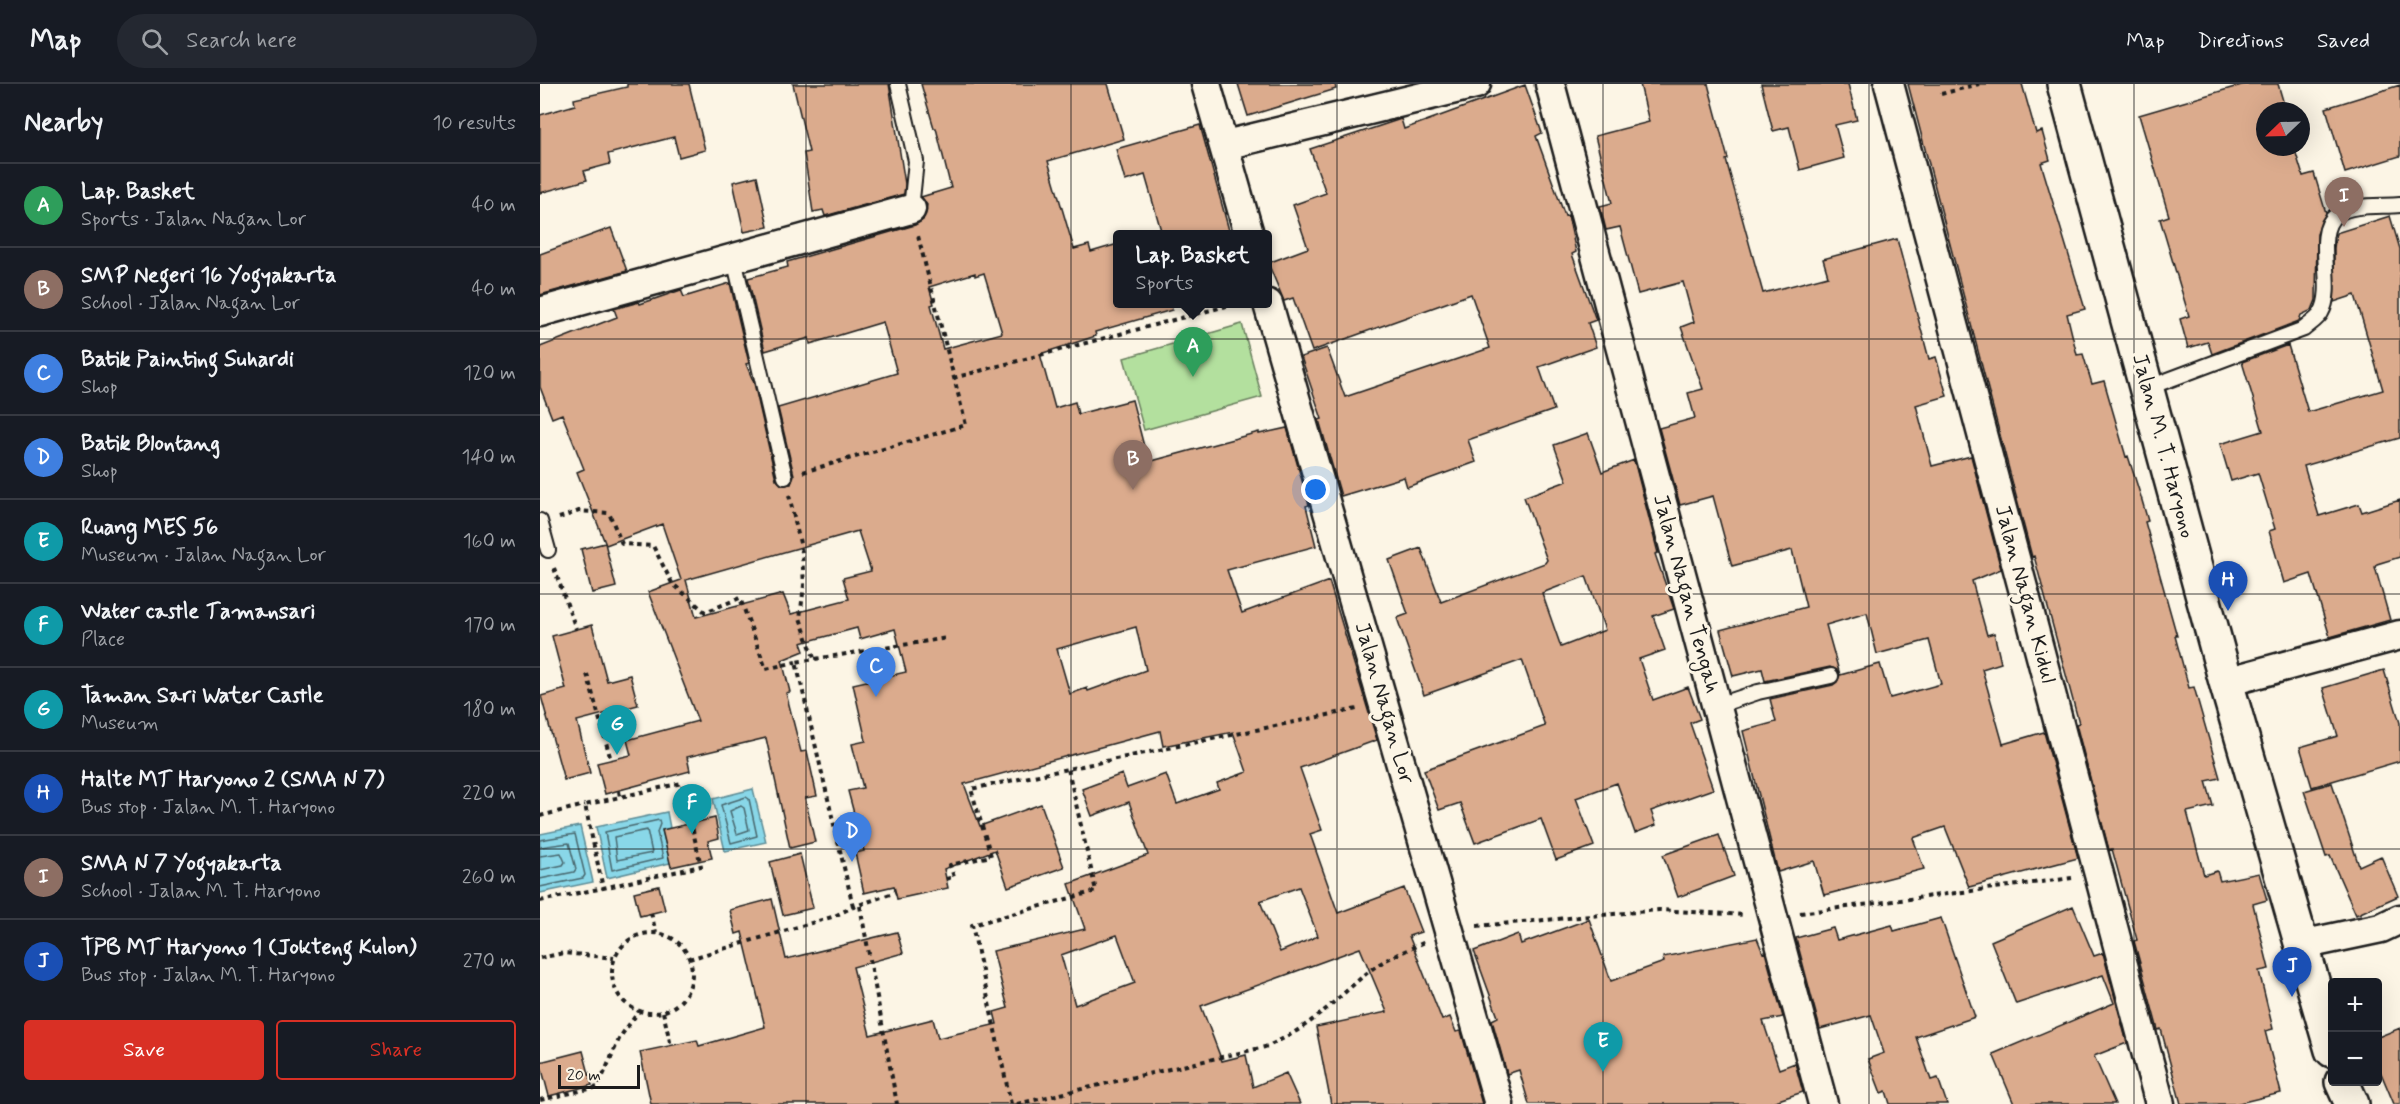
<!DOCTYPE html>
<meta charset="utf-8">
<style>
:root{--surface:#171b24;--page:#242831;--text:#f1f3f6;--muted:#9ea1a6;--line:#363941;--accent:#d93025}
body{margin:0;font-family:Mynerve,sans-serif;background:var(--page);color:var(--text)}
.controls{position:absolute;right:18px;bottom:18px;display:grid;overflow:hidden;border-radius:6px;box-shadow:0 6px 24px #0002}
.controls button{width:54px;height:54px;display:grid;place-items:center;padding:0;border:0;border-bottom:2px solid var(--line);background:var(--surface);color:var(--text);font:30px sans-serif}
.compass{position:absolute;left:1716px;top:18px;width:54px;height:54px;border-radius:50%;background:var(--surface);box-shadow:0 6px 24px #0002;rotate:247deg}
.scale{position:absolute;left:18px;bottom:15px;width:82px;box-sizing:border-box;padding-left:6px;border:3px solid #1c1c1c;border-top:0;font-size:16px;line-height:21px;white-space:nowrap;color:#1c1c1c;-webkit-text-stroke:4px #fcf5e5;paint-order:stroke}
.you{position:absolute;left:776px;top:406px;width:21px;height:21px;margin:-15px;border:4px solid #fff;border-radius:50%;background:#1a73e8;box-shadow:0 0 0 9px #1a73e833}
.badge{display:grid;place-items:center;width:39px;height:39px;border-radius:50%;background:var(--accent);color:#fff;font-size:20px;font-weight:700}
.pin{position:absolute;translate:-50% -50px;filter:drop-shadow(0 2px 3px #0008)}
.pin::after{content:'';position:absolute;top:32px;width:21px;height:18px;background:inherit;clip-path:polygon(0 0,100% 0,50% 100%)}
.popup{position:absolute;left:573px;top:146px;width:159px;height:78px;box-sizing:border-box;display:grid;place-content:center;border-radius:6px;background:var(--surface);filter:drop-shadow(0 2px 4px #0005);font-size:20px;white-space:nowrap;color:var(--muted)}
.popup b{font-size:22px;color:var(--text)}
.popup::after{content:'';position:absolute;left:50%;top:100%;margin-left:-12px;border:12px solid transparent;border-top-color:var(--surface)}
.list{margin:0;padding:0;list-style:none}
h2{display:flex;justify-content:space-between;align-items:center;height:78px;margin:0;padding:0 24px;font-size:26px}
h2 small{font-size:20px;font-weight:400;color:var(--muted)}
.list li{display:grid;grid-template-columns:39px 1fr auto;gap:18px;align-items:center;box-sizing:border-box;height:84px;padding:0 24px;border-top:2px solid var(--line)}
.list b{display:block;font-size:22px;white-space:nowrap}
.list p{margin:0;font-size:20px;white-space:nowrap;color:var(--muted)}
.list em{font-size:20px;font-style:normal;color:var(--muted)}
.actions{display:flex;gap:12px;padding:18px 24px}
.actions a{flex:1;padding:14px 0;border:2px solid var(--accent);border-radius:6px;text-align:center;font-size:21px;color:var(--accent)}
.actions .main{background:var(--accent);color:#fff}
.icon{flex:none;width:33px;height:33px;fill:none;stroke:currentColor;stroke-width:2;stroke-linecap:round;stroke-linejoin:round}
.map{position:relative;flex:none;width:1860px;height:1020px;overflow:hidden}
header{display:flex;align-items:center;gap:36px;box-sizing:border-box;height:84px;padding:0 30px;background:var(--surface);border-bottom:2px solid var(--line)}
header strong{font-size:28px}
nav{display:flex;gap:33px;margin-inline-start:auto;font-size:21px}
.search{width:420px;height:54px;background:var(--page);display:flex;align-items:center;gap:15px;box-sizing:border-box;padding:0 21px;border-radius:33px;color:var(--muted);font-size:22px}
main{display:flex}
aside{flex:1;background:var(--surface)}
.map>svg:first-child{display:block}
.green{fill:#b3e09e;stroke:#687e5d;stroke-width:1.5}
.water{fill:#89d7e8;stroke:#5d8c96;stroke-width:1.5}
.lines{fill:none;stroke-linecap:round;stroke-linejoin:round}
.shore{stroke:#48676e;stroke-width:1.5}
.building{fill:#dbab8d;stroke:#1c1c1c;stroke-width:1.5;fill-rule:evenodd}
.service-casing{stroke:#1c1c1c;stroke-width:18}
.minor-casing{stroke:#1c1c1c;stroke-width:33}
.primary-casing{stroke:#1c1c1c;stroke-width:38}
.path{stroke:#1c1c1c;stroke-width:4;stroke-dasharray:4.5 4.5;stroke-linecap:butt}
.service{stroke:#fcf5e5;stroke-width:14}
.minor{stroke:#fcf5e5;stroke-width:28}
.primary{stroke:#fcf5e5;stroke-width:33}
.grid{fill:none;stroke:#1c1c1c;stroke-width:1.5;stroke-opacity:0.55}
.labels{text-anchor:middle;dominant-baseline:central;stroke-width:6;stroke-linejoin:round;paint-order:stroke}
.street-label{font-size:22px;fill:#1c1c1c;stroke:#fcf5e5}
</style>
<header>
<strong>Map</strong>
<div class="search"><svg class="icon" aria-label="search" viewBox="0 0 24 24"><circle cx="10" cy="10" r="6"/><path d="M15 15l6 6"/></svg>Search here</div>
<nav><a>Map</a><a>Directions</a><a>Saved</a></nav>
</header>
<main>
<aside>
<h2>Nearby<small>10 results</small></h2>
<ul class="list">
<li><span class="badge" style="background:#2e9e5b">A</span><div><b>Lap. Basket</b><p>Sports · Jalan Nagan Lor</p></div><em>40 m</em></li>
<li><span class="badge" style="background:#8d6e63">B</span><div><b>SMP Negeri 16 Yogyakarta</b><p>School · Jalan Nagan Lor</p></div><em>40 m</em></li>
<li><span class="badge" style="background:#3f7fe0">C</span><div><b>Batik Painting Suhardi</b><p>Shop</p></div><em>120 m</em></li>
<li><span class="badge" style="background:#3f7fe0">D</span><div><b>Batik Blontang</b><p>Shop</p></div><em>140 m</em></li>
<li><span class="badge" style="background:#0f9aa8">E</span><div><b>Ruang MES 56</b><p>Museum · Jalan Nagan Lor</p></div><em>160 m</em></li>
<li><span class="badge" style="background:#0f9aa8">F</span><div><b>Water castle Tamansari</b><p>Place</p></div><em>170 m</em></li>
<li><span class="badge" style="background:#0f9aa8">G</span><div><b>Taman Sari Water Castle</b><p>Museum</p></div><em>180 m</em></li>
<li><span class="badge" style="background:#1a4fb4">H</span><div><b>Halte MT Haryono 2 (SMA N 7)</b><p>Bus stop · Jalan M. T. Haryono</p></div><em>220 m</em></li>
<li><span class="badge" style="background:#8d6e63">I</span><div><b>SMA N 7 Yogyakarta</b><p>School · Jalan M. T. Haryono</p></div><em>260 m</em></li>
<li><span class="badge" style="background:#1a4fb4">J</span><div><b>TPB MT Haryono 1 (Jokteng Kulon)</b><p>Bus stop · Jalan M. T. Haryono</p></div><em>270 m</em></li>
</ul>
<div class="actions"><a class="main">Save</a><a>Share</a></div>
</aside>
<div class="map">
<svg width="1860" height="1020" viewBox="0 0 1860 1020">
<rect width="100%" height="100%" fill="#fcf5e5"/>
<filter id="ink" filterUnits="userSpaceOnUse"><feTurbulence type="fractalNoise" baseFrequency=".0167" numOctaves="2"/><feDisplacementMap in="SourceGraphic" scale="12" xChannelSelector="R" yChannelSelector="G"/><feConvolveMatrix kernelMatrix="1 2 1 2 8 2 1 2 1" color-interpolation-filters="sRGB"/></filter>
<g filter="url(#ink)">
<path class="green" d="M702,240L722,313L604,346L584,274Z"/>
<path class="water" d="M213,705L226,758L185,767L173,715Z
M127,728L130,744L122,746L127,766L138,777L67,794L56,743Z
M40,742L53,798L0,809V750Z"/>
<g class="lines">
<path class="shore" d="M206,713L209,715L217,752L191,759L181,721Z
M201,722L204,724L209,746L197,750L190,727Z
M119,736L120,740L117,748L123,774L72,786L65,748Z
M107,746L112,769L77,776L74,753Z
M0,756L35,750L45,791L43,794L0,803
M0,763L29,759L36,785L34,788L0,795
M0,772L21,769L25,778L23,781L0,786"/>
</g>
<path class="building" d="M87,0H149L165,66L139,73L134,53L68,70L70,80L44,87L47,96L0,109V31L35,21L34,15L87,3Z
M253,0H349L365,100L364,110L285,132L283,126L273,128L264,69L269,68Z
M381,0H568L584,55L508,77L534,165L549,161L551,168L578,160V219H631L632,226L555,248L556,252L500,270L515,324L535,318L538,330L592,316L608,378L719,348V350L747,344L769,421L766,422L776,462L687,486L702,529L789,497L837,656L760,684L782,746L770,750L798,829L864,804L881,848L869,852L902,936L910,933L916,948L921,947L942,1020H791L776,943L847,928L820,864L661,922L682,977L706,971L713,1003L746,989L760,1020H111L100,968L157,956L159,962L225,943L202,848L196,850L190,826L232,815L246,875L357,848L363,869L313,883L330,951L393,935L398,954L457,940L454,928L468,924L453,867L545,845L529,800L608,771L589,718L552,732L542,705L582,690L587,704L626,690L637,720L679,705L677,699L707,688L693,648L623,662L620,647L424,700L440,742L501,720L524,783L468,803L455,766L404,785L408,804L357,815L354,802L324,809L315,769L324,767L308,707L323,704L312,660L326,657L313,600L366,588L355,545L320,555L317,544L261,559L264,567L242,576L250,608L246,609L261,668L267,667L277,712L265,714L275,758L250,764L226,654L147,673L150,687L65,710L57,679L91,671L87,656L158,637L108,508L141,496L122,440L66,461L37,388L44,385L22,330L12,334L0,303V263L77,233L74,225L99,218L100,220L141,206L144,213L190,199L209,279L206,280L214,299L236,395L242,401L251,400L254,391L238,324L357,289L343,238L270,260L269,254L225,267L208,194L248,183L247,178L375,141L383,136L387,121L381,113L411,104L396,44H394ZM435,189V192L444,189L462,249L403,265L391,221L394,220L389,203ZM318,447L331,487L303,494L309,515L251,530L243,510L156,533L146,496ZM596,543L606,586L548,607L547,604L530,610L517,565ZM759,803L778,852L740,868L720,817ZM577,851L595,899L535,921L521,871Z
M698,0H795L796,5L708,32Z
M1100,0H1168L1188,75L1186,76L1223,209L1288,192L1283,175L1357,155L1389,275L1396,273L1407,312L1376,321L1392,382L1431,372L1461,485L1432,497L1447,551L1454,549L1461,579L1442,585L1463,660L1504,648L1538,774L1429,803L1405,743L1373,754L1384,785L1284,811L1274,777L1238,788L1203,647L1236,638L1230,615L1293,601L1297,598L1300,591L1297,586L1290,583L1225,597L1222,585L1193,592L1180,546L1266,523L1252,466L1192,482L1173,412L1140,421L1119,344L1155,334L1148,309L1163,305L1141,243L1154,238L1143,198L1098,210L1080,143L1066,146L1060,122L1072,119L1055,52L1109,38ZM1327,529L1337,570L1389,556L1401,600L1350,614L1340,580L1300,591L1286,541Z
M1221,0H1308L1317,36L1295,41L1304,74L1260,86L1249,43L1233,47Z
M1368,0H1482L1496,49L1502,47L1510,76L1501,79L1545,225L1527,230L1537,271L1543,270L1552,300L1564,297L1586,373L1588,372L1601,413L1608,437L1605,438L1637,552H1635L1649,604L1654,603L1680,694L1666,697L1673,722L1647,728L1664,791L1677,787L1680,797L1719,789L1727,816L1713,820L1729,885L1719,887L1733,945L1725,947L1741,1009L1695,1020H1641L1621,945L1618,946L1594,857L1597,856L1572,765L1569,766L1536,640L1539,639L1494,472L1492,473Z
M1705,0H1738L1746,27H1725V63H1754L1763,92L1774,89L1786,129L1777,150L1776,216L1772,226L1761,231L1759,237L1672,270L1668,258L1648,264L1640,235L1649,232L1620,135L1629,132L1599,31Z
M985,1L1002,49L996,52L1025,132L1028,131L1036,168L1032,170L1056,236L1048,239L1056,263L999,283L1014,326L928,356L936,378L867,403L864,393L801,412L779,336L782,335L761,273L787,264L805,313L950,264L931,210L772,267L753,214L744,217L728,179L768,164L753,121L786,109L770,65L861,35L864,45Z
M1860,1V72L1805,89L1786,24Z
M660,41L690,150H622L605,91L585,97L576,65Z
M217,92L228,143L204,148L193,98Z
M1850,132L1860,165V354L1764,382L1779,432L1819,420L1822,428L1860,416V473L1837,480L1835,483L1850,536L1790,553L1771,490L1744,499L1729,447L1735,445L1718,389L1691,397L1680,360L1723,347L1702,278L1748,261L1768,328L1843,306L1815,211L1794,218V164L1796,149Z
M71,144L87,187L0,211V170Z
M1048,349L1062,388L1094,376L1118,469L1115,470L1134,525L1113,532L1125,566L1099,575L1113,616L1148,603L1160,635L1150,639L1173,705L1111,727L1116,741L1095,749L1077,699L1036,714L1054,762L1016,776L1001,735L935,759L920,719L899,726L884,686L1005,642L982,576L884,611L857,534L868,530L849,476L881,464L901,518L1005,479L1007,476L984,413L1027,397L1014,361ZM1046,492L1065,546L1021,563L1002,509Z
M65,459L76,503L52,509L41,465Z
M52,541L67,597L90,591L98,621L37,637L50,689L24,696L1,612L26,605L12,552Z
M1844,586L1860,639V677L1772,703L1760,663L1798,652L1783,604Z
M1792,699L1819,782L1841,772L1858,812L1816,831L1790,772L1786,773L1764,707Z
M175,734L179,754L168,757L172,774L131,783L122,746Z
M1179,751L1194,792L1138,813L1123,771Z
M260,770L273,824L243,831L230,778Z
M119,802L125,826L100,832L94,808Z
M1533,822L1554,872L1563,869L1587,959L1554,972L1575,1020H1474L1453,970L1574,919L1563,891L1476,920L1451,857Z
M1401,834L1435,933L1376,953L1391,996L1398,994L1407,1020H1350L1346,1007L1341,1009L1328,975L1344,969L1331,931L1280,945L1256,854L1293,844L1297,856L1352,841L1354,847Z
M1049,835L1071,897L1124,878L1123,873L1217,854L1223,869L1225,868L1243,933L1223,937L1239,985L1255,979L1263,1008L1226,1020H989L979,986L967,990L952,936L958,933L934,867L978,850L981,860Z
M1860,944V1020H1854L1838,982V953Z
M43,967L52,1001L9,1012L0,978Z"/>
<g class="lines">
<g class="service-casing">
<path id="service" d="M358,0L376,77L371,125
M194,175L245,393
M1607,304L1764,245C1769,240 1778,235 1781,229C1797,203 1772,150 1796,131C1811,119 1842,123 1860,121
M0,437L8,466
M1176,622L1218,608L1291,592"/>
</g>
<g class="minor-casing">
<path id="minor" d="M666,0L709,150
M1010,0L1283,1020
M1349,0L1620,1020
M685,61L936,0
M728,220L959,1020
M0,228L371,125
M1686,598L1860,551
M1761,861L1841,844L1860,835"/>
</g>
<g class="primary-casing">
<path id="primary" d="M1524,0L1686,598L1792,966
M1802,998L1812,1020"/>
</g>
<path class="path" d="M1401,10L1439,0
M413,294L694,220
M263,388L426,341L378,152
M249,411L262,468L264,501L260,534L274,574
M19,434L39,427L69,429L82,460L113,462L132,499L165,528L200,514L226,585L256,578
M14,484L36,545
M47,590L71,676
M79,707L80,713L45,721L63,804L161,782L142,699L80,713
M0,732L45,721
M406,795L414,793L410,781L451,772L431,705L817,625
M0,817L63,804
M313,822L256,578L407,554
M320,822L357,1020
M111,829L116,849
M1260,829L1532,794
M937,842L1119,826L1205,831
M72 889a40 40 0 1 1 80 0a40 40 0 1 1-80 0Z
M0,874L24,869L74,874
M149,875L295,832C314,821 335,816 356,808
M123,928L131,962
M0,1016L58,1003L80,953L99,927
M471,1020L432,841L556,807L528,685
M477,1020L725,963C771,944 790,920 827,889C843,875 866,867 885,858"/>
<use href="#service" class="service"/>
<use href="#minor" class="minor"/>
<use href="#primary" class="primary"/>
</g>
</g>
<path class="grid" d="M266,0V1020M531,0V1020M797,0V1020M1063,0V1020M1329,0V1020M1594,0V1020M0,255H1860M0,510H1860M0,765H1860"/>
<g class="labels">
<g class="street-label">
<text transform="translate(1623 362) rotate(75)">Jalan M. T. Haryono</text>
<text transform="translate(1146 510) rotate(75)">Jalan Nagan Tengah</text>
<text transform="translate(1485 510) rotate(75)">Jalan Nagan Kidul</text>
<text transform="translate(844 619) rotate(74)">Jalan Nagan Lor</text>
</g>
</g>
</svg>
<div class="controls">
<button>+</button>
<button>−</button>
</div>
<svg class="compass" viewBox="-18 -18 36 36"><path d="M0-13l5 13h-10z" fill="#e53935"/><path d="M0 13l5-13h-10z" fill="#9ea1a6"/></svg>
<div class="scale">20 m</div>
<div class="you"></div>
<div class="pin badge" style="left:653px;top:293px;background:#2e9e5b">A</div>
<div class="popup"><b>Lap. Basket</b>Sports</div>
<div class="pin badge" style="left:593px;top:406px;background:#8d6e63">B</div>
<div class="pin badge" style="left:336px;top:613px;background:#3f7fe0">C</div>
<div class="pin badge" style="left:312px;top:778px;background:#3f7fe0">D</div>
<div class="pin badge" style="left:1063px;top:988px;background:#0f9aa8">E</div>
<div class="pin badge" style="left:152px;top:750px;background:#0f9aa8">F</div>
<div class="pin badge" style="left:77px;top:671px;background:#0f9aa8">G</div>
<div class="pin badge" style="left:1688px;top:527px;background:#1a4fb4">H</div>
<div class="pin badge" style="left:1804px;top:143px;background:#8d6e63">I</div>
<div class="pin badge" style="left:1752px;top:913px;background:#1a4fb4">J</div>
</div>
</main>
